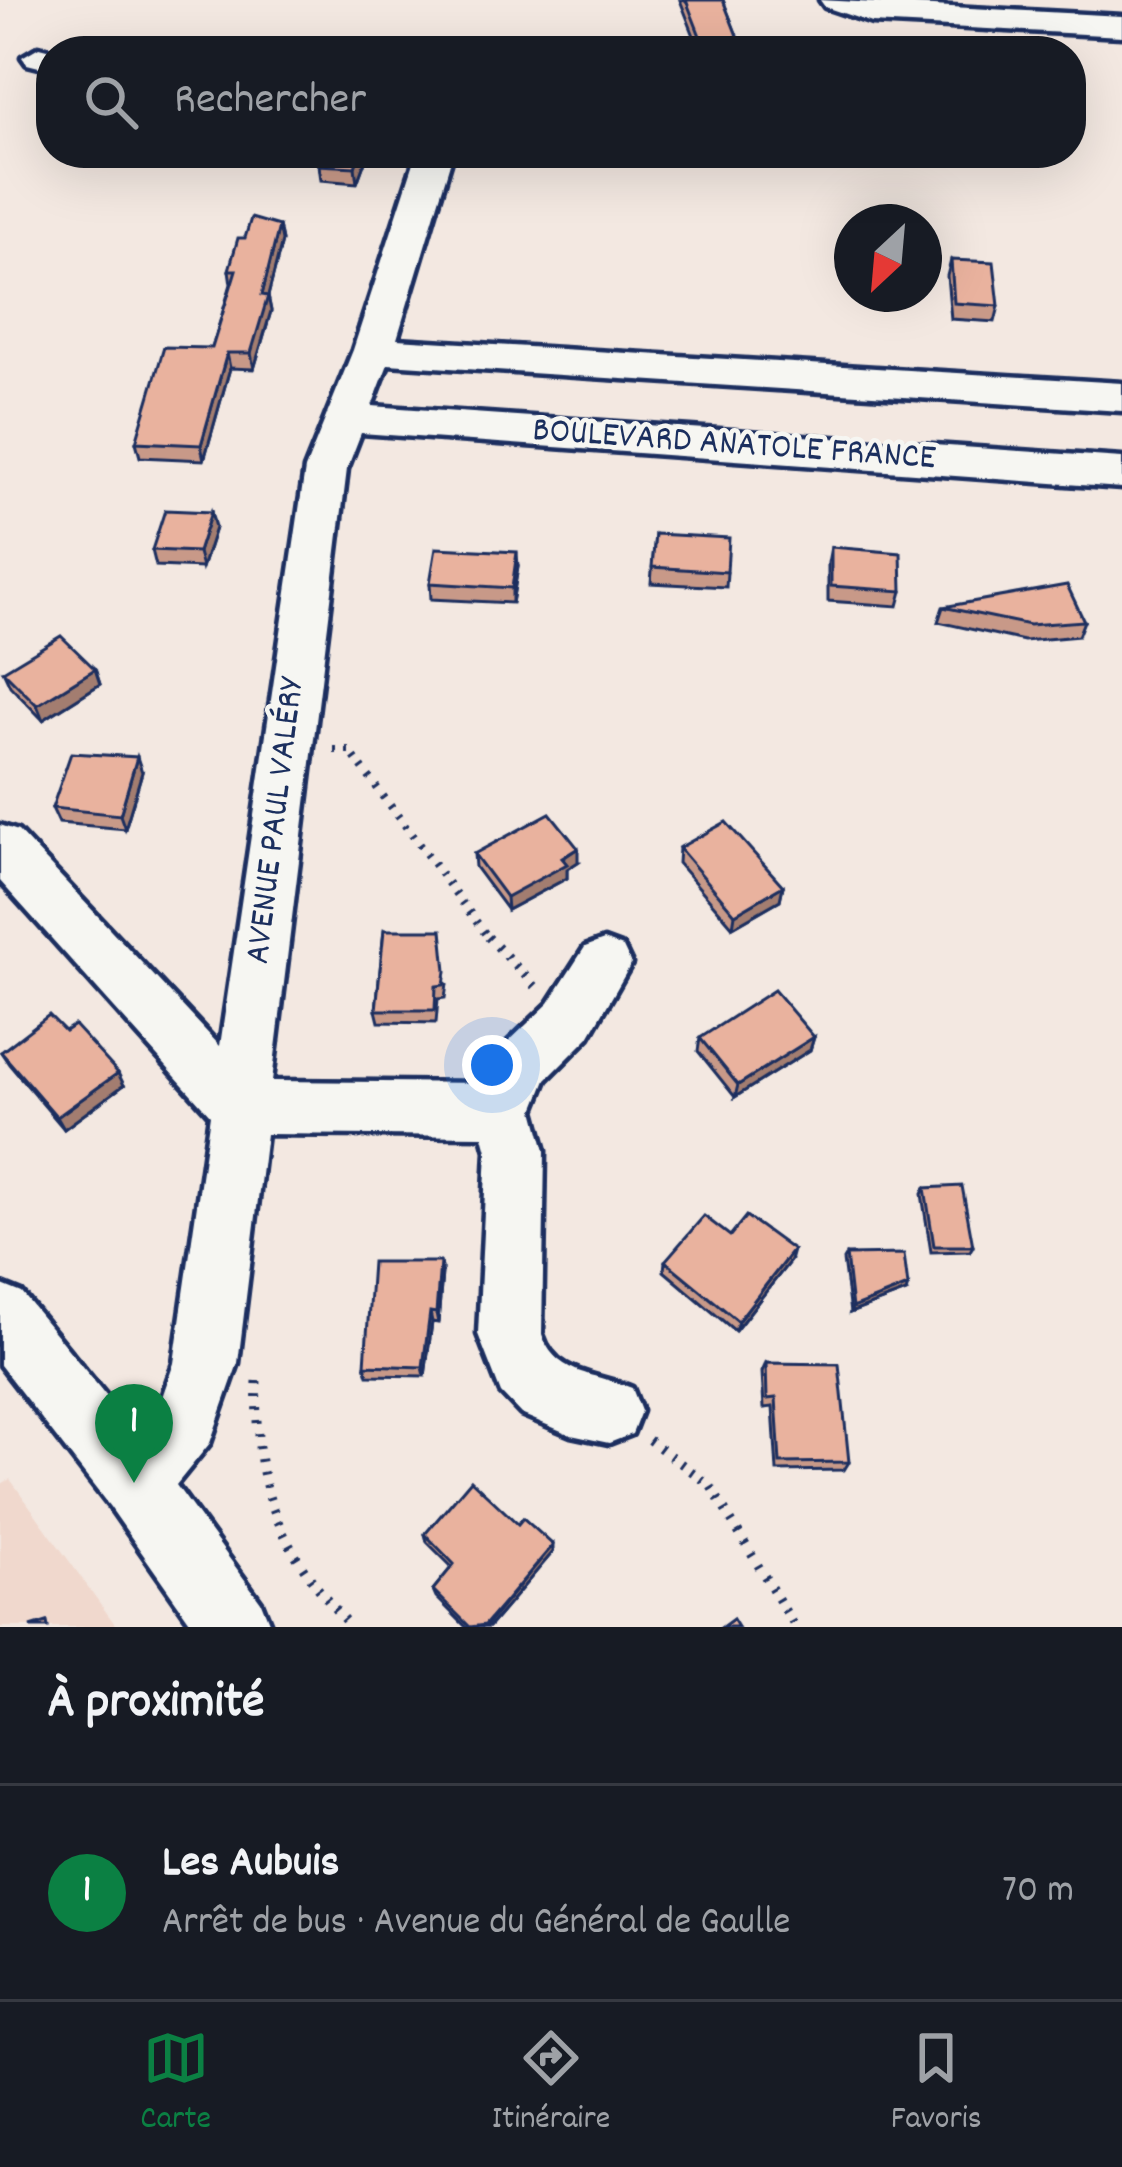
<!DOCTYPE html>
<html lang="fr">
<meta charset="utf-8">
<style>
:root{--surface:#171b24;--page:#242831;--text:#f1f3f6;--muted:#9ea1a6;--line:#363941;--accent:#0b8043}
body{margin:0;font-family:Dekko,sans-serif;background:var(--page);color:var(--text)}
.compass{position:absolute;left:834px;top:204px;width:108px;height:108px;border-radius:50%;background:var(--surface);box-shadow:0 12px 48px #0002;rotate:206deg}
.you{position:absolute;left:492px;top:1065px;width:42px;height:42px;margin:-30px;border:9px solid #fff;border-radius:50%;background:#1a73e8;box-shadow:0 0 0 18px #1a73e833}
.badge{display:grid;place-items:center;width:78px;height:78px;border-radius:50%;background:var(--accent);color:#fff;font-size:39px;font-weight:700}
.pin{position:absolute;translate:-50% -99px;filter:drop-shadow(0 3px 6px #0008)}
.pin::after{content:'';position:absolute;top:63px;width:42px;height:36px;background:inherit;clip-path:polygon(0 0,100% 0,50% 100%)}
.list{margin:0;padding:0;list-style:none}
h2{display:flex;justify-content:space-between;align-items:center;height:156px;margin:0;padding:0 48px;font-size:51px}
h2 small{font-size:39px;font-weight:400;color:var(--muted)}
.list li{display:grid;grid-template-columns:78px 1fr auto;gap:36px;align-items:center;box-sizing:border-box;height:216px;padding:0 48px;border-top:3px solid var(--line)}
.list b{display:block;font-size:45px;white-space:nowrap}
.list p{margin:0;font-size:39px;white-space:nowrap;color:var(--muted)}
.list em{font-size:39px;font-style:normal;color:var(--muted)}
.icon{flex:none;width:66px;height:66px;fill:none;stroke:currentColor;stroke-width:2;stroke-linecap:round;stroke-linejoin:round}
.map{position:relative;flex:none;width:1122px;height:1627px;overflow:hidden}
.search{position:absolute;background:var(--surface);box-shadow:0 12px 48px #0002;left:36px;right:36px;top:36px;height:132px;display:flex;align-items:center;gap:30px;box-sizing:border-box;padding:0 42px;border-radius:48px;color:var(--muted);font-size:45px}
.sheet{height:372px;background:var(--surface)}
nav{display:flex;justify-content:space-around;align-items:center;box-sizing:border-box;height:168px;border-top:3px solid var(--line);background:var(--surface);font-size:33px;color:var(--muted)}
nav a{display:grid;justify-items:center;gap:6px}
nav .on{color:var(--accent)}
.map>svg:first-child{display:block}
.built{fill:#f0d8cd}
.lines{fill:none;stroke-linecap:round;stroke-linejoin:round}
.minor-casing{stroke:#1b2f5e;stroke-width:9}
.path-far1{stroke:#1b2f5e;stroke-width:8;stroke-dasharray:3 9;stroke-linecap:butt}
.path{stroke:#1b2f5e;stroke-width:9;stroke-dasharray:3 10;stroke-linecap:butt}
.minor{fill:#f6f6f2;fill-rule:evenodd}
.wall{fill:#c89988;stroke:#1b2f5e;stroke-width:3}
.shaded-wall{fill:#a37d6f;stroke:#1b2f5e;stroke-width:3}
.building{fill:#e9b29e;stroke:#1b2f5e;stroke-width:3}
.labels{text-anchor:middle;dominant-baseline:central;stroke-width:9;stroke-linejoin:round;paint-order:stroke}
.street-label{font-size:36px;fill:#1b2f5e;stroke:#f6f6f2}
</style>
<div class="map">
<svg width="1122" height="1627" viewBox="0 0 1122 1627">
<rect width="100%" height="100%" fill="#f3e8e1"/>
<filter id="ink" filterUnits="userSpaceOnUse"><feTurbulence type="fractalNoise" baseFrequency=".00833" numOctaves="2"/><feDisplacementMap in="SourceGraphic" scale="24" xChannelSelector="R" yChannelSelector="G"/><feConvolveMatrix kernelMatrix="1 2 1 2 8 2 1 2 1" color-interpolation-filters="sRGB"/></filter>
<g filter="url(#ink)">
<path class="built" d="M10,1479L117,1627H0V1485Z"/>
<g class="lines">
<g class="minor-casing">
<path id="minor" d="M820,0L1122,16V36L872,23L825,7Z
M39,47L55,51H51V70L27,64L22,57Z
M417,153H453L397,339L1122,383V411L388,364L372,406L1122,458V488L361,433L347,469L272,1081L487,1083L504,1046L549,1003L585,947L604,940L623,947L631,964L589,1037L546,1080L534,1110L545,1151L542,1334C555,1376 597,1373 632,1388L641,1411L632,1434L609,1443L571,1435L521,1414L501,1393L478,1334L487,1151L483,1136L266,1134L238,1363L210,1443L176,1485L261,1602L271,1627H194L110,1507L0,1365V1284L22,1293L135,1431L161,1400L174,1363L210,1115L0,881V825L18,831L220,1046L305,469L353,350Z"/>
</g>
<path class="path-far1" d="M334,750H349L490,940"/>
<path class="path" d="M488,937L538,989
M257,1381C253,1488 279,1549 351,1627
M649,1440L710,1485L795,1627"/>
<use href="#minor" class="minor"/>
</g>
<path class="wall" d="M680,0H723L743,51H700Z
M368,153L357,183L321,180L319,165Z
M279,226L282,241L268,296L271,311L254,369L230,368L204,460L140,457L136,442L212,348L231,284L229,270L245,238Z
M951,260L999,306L995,322L951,319L947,276Z
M211,512L215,528L202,568L156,566L152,550Z
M655,534L727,572L726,587L651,583Z
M831,547L902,591L898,606L828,601V563Z
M518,567L512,603L431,599L430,583Z
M943,607L1084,621L1078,636L1024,641L938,622Z
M95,669L100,684L43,720L10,686L3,671Z
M142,772L125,829L59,823L52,808Z
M679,848L783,886L780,900L733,927L678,863Z
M474,854L578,862L567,869V878L507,910L475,867Z
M384,930L447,984L445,998L438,999L436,1023L379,1022L376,1010Z
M65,1031L124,1085L64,1129L9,1064L1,1052Z
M814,1037L810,1050L735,1097L698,1051L700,1038Z
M925,1188L973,1246L970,1251L931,1252L922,1194Z
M846,1255L906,1292L850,1313L843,1260Z
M665,1261H790L735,1331L664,1271Z
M442,1272L438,1323L432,1322L425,1376L368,1375L365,1365Z
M766,1363L849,1462L844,1470L777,1471L773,1407L764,1408L762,1372Z
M518,1524L553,1552L489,1627H466L436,1597L433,1590L452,1567L427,1542L425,1534Z"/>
<path class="shaded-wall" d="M360,153H368L357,183L355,167Z
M279,226L282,241L268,296L271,311L254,369L251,353L262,295Z
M227,353L230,368L204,460L201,445Z
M211,512L215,528L202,568L198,552Z
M517,552L518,567L512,603V588Z
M95,669L100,684L43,720L37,705Z
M137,757L142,772L125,829L120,815Z
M578,848V862L567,869V878L507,910L506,897Z
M783,886L780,900L733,927L735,914Z
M814,1037L810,1050L735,1097L738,1085Z
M118,1073L124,1085L64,1129L57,1117Z
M793,1250L790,1261L735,1331L738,1321Z
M440,1262L442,1272L438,1323L436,1313Z
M908,1286L906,1292L850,1313L852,1308Z
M430,1312L432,1322L425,1376L423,1367Z
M553,1545V1552L489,1627H485Z"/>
<path class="building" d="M686,0H723L743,51H718L702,41Z
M323,153H360L355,167L319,165Z
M251,218L279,226L262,295L268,296L251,353H227L201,445L136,442L164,347L212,348L236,270H229L238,238H245Z
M951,260L994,262L999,306L954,303Z
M165,510L211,512L198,552L152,550Z
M655,534L729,538L727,572L652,567Z
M831,547L901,553L902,591L831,586Z
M436,548L517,552L512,588L430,583Z
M1067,585L1084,621L1029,625L943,607Z
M61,636L95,669L37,705L3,671Z
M71,753L137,757L120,815L52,808Z
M550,813L578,848L562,858L567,864L506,897L474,854Z
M726,822L783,886L735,914L679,848Z
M384,930H442L446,971L444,985L436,986L435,1010H376Z
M774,990L814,1037L738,1085L700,1038Z
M49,1015L65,1031L74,1025L118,1073L57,1117L1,1052Z
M962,1186L973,1246H934L925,1188Z
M704,1216L730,1236L746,1216L793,1250L738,1321L665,1261Z
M904,1254L908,1286L852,1308L846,1255Z
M372,1262H440L436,1313L430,1312L423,1367L365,1365Z
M766,1363L839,1364L849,1462L780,1463L776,1398L767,1399Z
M471,1480L518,1524L523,1518L553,1545L485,1625L470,1627L433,1590L454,1564L425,1534Z
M733,1619L738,1627H722Z
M47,1622L48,1627H31Z"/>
</g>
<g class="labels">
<g class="street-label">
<text transform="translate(734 446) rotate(4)">BOULEVARD ANATOLE FRANCE</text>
<text transform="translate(277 821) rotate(-83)">AVENUE PAUL VALÉRY</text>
</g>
</g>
</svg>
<svg class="compass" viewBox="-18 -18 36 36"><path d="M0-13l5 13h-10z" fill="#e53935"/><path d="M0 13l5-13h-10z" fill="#9ea1a6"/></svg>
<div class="you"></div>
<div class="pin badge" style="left:134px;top:1483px">1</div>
<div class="search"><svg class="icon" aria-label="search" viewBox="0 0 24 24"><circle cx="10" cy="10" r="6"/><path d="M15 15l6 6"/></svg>Rechercher</div>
</div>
<section class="sheet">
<h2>À proximité<small></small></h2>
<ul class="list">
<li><span class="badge">1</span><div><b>Les Aubuis</b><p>Arrêt de bus · Avenue du Général de Gaulle</p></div><em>70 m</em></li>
</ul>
</section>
<nav>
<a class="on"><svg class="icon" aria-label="map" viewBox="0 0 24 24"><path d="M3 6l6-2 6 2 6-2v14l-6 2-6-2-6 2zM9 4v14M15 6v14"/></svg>Carte</a>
<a><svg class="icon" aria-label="directions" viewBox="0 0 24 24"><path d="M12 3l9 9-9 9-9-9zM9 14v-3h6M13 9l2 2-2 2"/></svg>Itinéraire</a>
<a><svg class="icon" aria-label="saved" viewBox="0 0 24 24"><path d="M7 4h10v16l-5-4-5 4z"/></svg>Favoris</a>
</nav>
